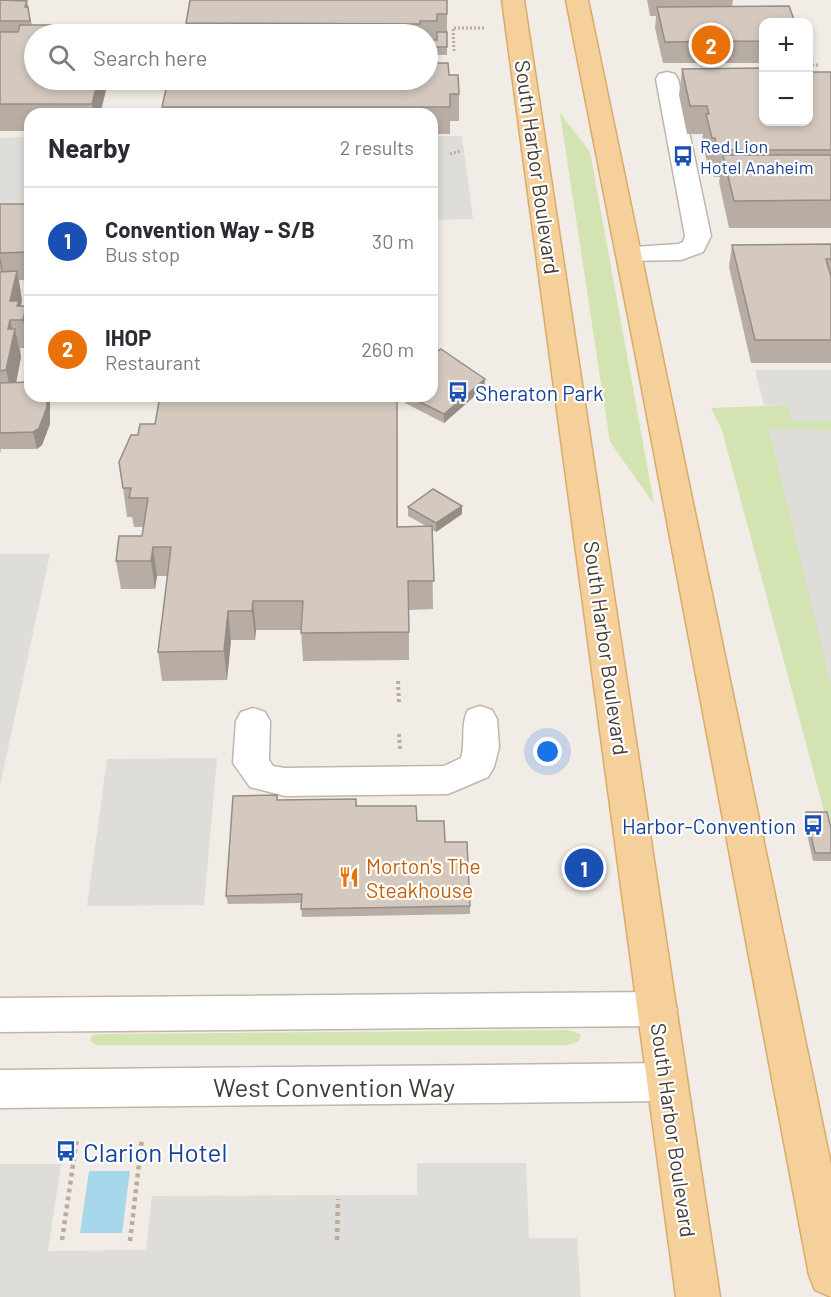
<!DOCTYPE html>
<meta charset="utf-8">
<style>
:root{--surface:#fff;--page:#f2f2f3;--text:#2b2b33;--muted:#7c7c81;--line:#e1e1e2;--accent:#0f766e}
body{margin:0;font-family:Barlow,sans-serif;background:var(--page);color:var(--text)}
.controls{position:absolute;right:18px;top:18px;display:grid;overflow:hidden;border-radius:12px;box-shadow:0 3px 9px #0003}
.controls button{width:54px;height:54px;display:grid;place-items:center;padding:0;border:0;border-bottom:2px solid var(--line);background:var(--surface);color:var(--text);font:30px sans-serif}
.you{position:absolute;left:548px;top:752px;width:21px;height:21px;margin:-15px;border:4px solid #fff;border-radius:50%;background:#1a73e8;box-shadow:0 0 0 9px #1a73e833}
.badge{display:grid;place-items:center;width:39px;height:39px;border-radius:50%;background:var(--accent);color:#fff;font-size:20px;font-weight:700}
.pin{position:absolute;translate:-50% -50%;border:3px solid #fff;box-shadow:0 2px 6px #0006}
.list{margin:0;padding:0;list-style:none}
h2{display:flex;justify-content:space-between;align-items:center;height:78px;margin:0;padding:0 24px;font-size:26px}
h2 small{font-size:20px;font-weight:400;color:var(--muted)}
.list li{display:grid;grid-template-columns:39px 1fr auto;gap:18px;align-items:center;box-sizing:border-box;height:108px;padding:0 24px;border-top:2px solid var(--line)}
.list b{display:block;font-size:22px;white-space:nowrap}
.list p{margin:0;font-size:20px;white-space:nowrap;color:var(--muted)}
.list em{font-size:20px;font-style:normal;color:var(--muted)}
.icon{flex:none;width:33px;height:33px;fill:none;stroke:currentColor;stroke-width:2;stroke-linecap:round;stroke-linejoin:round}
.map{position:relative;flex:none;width:831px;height:1297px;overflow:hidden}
.search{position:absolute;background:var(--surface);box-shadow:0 3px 9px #0003;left:24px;top:24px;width:414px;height:66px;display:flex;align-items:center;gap:15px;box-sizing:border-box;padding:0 21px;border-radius:33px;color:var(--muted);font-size:22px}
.panel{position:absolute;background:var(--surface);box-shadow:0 3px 9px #0003;left:24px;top:108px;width:414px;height:294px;border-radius:18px}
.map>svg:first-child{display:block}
.green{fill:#d3e3b1}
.parking{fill:#dfddda}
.water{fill:#a6d7ea}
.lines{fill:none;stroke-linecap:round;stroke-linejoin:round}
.minor-casing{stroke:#bfb5ac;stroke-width:3}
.major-casing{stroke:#daaa6b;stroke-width:3}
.path-far2{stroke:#bcac9b;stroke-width:3;stroke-dasharray:2 2;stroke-linecap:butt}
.path-far1{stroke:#bcac9b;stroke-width:4;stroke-dasharray:3 3;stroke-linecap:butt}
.path{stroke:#bcac9b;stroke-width:4.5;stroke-dasharray:4 4;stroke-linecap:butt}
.minor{fill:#fff;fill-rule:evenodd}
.major{fill:#f6d09a;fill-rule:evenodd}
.wall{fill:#b7ada4}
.shaded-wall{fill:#958d86}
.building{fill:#d5c9bf;stroke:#958d86;stroke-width:1.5}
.labels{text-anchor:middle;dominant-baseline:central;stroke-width:4.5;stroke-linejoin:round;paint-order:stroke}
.far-transit-label{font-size:18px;fill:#164399;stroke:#fff;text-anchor:start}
.street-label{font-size:21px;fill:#433c35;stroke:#fff}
.transit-label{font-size:21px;fill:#164399;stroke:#fff;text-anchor:start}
.food-label{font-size:21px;fill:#c56008;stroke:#fff;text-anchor:start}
.near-street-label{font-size:26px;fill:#433c35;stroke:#fff}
.near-transit-label{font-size:26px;fill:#164399;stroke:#fff;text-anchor:start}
</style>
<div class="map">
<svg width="831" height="1297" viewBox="0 0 831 1297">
<rect width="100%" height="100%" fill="#f1ece5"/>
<path class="green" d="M560,113L590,152L654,504L610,442Z
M788,405L792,421H831V837L722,430L711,408Z
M567,1030L581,1034L579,1041L568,1045H96L90,1041L92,1035L104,1034Z"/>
<path class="parking" d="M432,136H462L473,219L432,220Z
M30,137V224H0V138Z
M755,370H831V421H792L788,405H764Z
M769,429L831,430V685Z
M0,554H50L0,786Z
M217,758L204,905L87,906L107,759Z
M417,1163H526L529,1238H577L581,1297H0V1164H61L48,1251L146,1250L152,1196L417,1195Z"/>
<path class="water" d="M89,1171H130L122,1233H80Z"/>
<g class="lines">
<g class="minor-casing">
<path id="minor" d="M667,72L675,74L678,79L711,236L703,252L681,260L629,261L620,258L616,253L620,248L678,244L683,242L685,236L656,79L659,74Z
M480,706L492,710L497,719L499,747L494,767L488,777L448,794L285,796L250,787L233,763L236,721L241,712L253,708L265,712L270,721L269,760L273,766L285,768L444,766L461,758C466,742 460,725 468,710Z
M657,992L671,997L677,1009L671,1021L657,1026L0,1032V998Z
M667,1063L681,1069L687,1082L681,1095L667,1101L0,1108V1070Z"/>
</g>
<g class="major-casing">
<path id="major" d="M502,0H524L720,1297H676Z
M566,0H588L806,1044L831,1165V1297L815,1290L809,1275L635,352Z"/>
</g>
<path class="path-far2" d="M454,51L453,28H484
M808,65H819
M450,154L460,151"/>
<path class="path-far1" d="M398,681L399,703
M399,734L400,749"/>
<path class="path" d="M62,1240L77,1138
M337,1240L338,1199
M130,1241L142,1138"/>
<use href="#minor" class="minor"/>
<use href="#major" class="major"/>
</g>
<path class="wall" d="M0,0H26L32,25L52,30H58V34H34V80H106L107,86L100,114H30V131H0Z
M647,0H733L732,6L764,22V63H663L655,28L656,16H650Z
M447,14V55H428V34H187L186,23Z
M682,69L764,122L831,72V228H729L719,182L720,177H714L711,166H708L702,141L703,134H687L679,95Z
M449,75L459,94V121H450V134H432V114H163L162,107Z
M0,204H30V280H19L22,300L21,306L29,348H20L21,357L16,382L50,401V424L42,445L37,449H1L0,454Z
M831,244V363H751L729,267L732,245Z
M485,379L484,388L444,423L405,403V400H397L398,527L426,526L408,516V507L462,506V514L436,532L432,530L433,609L409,610V660L303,661L301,630H256L255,640H231L227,680L162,681L158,652L167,576H157L155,589H121L116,561L142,536L143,527H134L132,517H127L123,488L138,435L155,424L160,396H432Z
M277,795L278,800L356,799L357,806L417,821L445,842L470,906V914L302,917L301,903L228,904L226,896Z
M806,812L831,828V861H813L804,821Z"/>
<path class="shaded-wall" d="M20,0L27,1L34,47L30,21Z
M98,80H106L107,86L100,114H94L92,104Z
M0,256L5,281V284L0,263Z
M17,271L22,300L20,309L10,301Z
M26,306L30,326V342L29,348L23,320Z
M10,320L14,337L15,329L21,357L13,399L6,370L8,329Z
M485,379L484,388L444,423V414Z
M47,396H49L50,401V424L42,445L37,449L33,432Z
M462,506V514L436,532V523Z
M153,547L157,576L155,589L151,561Z
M253,601L256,630L255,640L252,611Z
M228,611L231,640L227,680L224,651Z"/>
<path class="building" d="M0,0L27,1L25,7H28L30,21H0Z
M190,0H447V14H437V21H420V24L186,23Z
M789,6L795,22H764V41L665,42L657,7Z
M20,25H51L49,30H58L56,34H34V80H98L92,104H0V32H18Z
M437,32H447V47H428V40H437Z
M428,63H448L449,75H458L459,94H450V107H162L168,80H428Z
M764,68V122H808V72H831V150H718L715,138H712L706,114H709L707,106H690L682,69Z
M723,155H831V200L734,201Z
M0,204H30V252L0,253Z
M831,244V259H826L831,277V340H755L732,245Z
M17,271L10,301H19L17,306H26L23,320H10L8,329H15L6,370L0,371V272Z
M441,349L485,379L444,414L408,396H432V354Z
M30,382V396H47V407L39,428L33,432L0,433V383Z
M160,396H397V527L432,526L434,581H408L409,632L301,633L303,601H253L252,611H228L224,651L158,652L171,547H153L151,561H116L119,536H142L148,498H129L131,488H123L119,462L131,435H138L140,424H155Z
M433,489L462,506L436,523L408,507Z
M277,795V800L356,799V806H416L417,821H444L445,842H467L470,906L301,909L302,894L226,896L233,796Z
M806,812H827L831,828V853H815Z"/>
<defs>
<g id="bus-bare" transform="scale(1.62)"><path d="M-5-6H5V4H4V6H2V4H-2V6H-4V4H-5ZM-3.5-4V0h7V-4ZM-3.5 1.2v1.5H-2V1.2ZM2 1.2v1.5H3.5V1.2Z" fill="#1a4fb4" stroke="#fff" stroke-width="2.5" paint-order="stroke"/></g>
<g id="restaurant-bare" transform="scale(1.62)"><path d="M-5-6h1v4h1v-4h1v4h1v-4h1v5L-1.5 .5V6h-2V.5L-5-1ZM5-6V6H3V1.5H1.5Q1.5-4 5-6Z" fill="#e8710a" stroke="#fff" stroke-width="2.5" paint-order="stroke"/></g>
</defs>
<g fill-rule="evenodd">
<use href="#bus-bare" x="683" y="156"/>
<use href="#bus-bare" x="458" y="392"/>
<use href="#bus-bare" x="813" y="825"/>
<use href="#restaurant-bare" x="349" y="877"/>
<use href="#bus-bare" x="66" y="1151"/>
</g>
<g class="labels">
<g class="far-transit-label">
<text x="700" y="146">Red Lion<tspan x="700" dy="21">Hotel Anaheim</tspan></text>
</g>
<g class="street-label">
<text transform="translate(538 167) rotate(82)">South Harbor Boulevard</text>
<text transform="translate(607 648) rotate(82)">South Harbor Boulevard</text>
<text transform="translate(674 1130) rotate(82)">South Harbor Boulevard</text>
</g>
<g class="transit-label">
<text x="475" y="392">Sheraton Park</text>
<text x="796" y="825" text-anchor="end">Harbor-Convention</text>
</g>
<g class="food-label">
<text x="366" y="865">Morton's The<tspan x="366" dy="24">Steakhouse</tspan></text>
</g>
<g class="near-street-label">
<text x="334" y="1086">West Convention Way</text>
</g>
<g class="near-transit-label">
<text x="83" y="1151">Clarion Hotel</text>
</g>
</g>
</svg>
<div class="controls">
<button>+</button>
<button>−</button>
</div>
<div class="you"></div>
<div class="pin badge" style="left:584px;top:868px;background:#1a4fb4">1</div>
<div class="pin badge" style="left:711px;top:45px;background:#e8710a">2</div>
<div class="search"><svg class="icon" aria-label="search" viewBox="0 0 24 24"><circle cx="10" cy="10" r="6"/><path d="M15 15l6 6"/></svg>Search here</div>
<section class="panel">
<h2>Nearby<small>2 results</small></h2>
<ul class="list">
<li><span class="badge" style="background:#1a4fb4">1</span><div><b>Convention Way - S/B</b><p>Bus stop</p></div><em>30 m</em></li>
<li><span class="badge" style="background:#e8710a">2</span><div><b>IHOP</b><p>Restaurant</p></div><em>260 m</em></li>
</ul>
</section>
</div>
